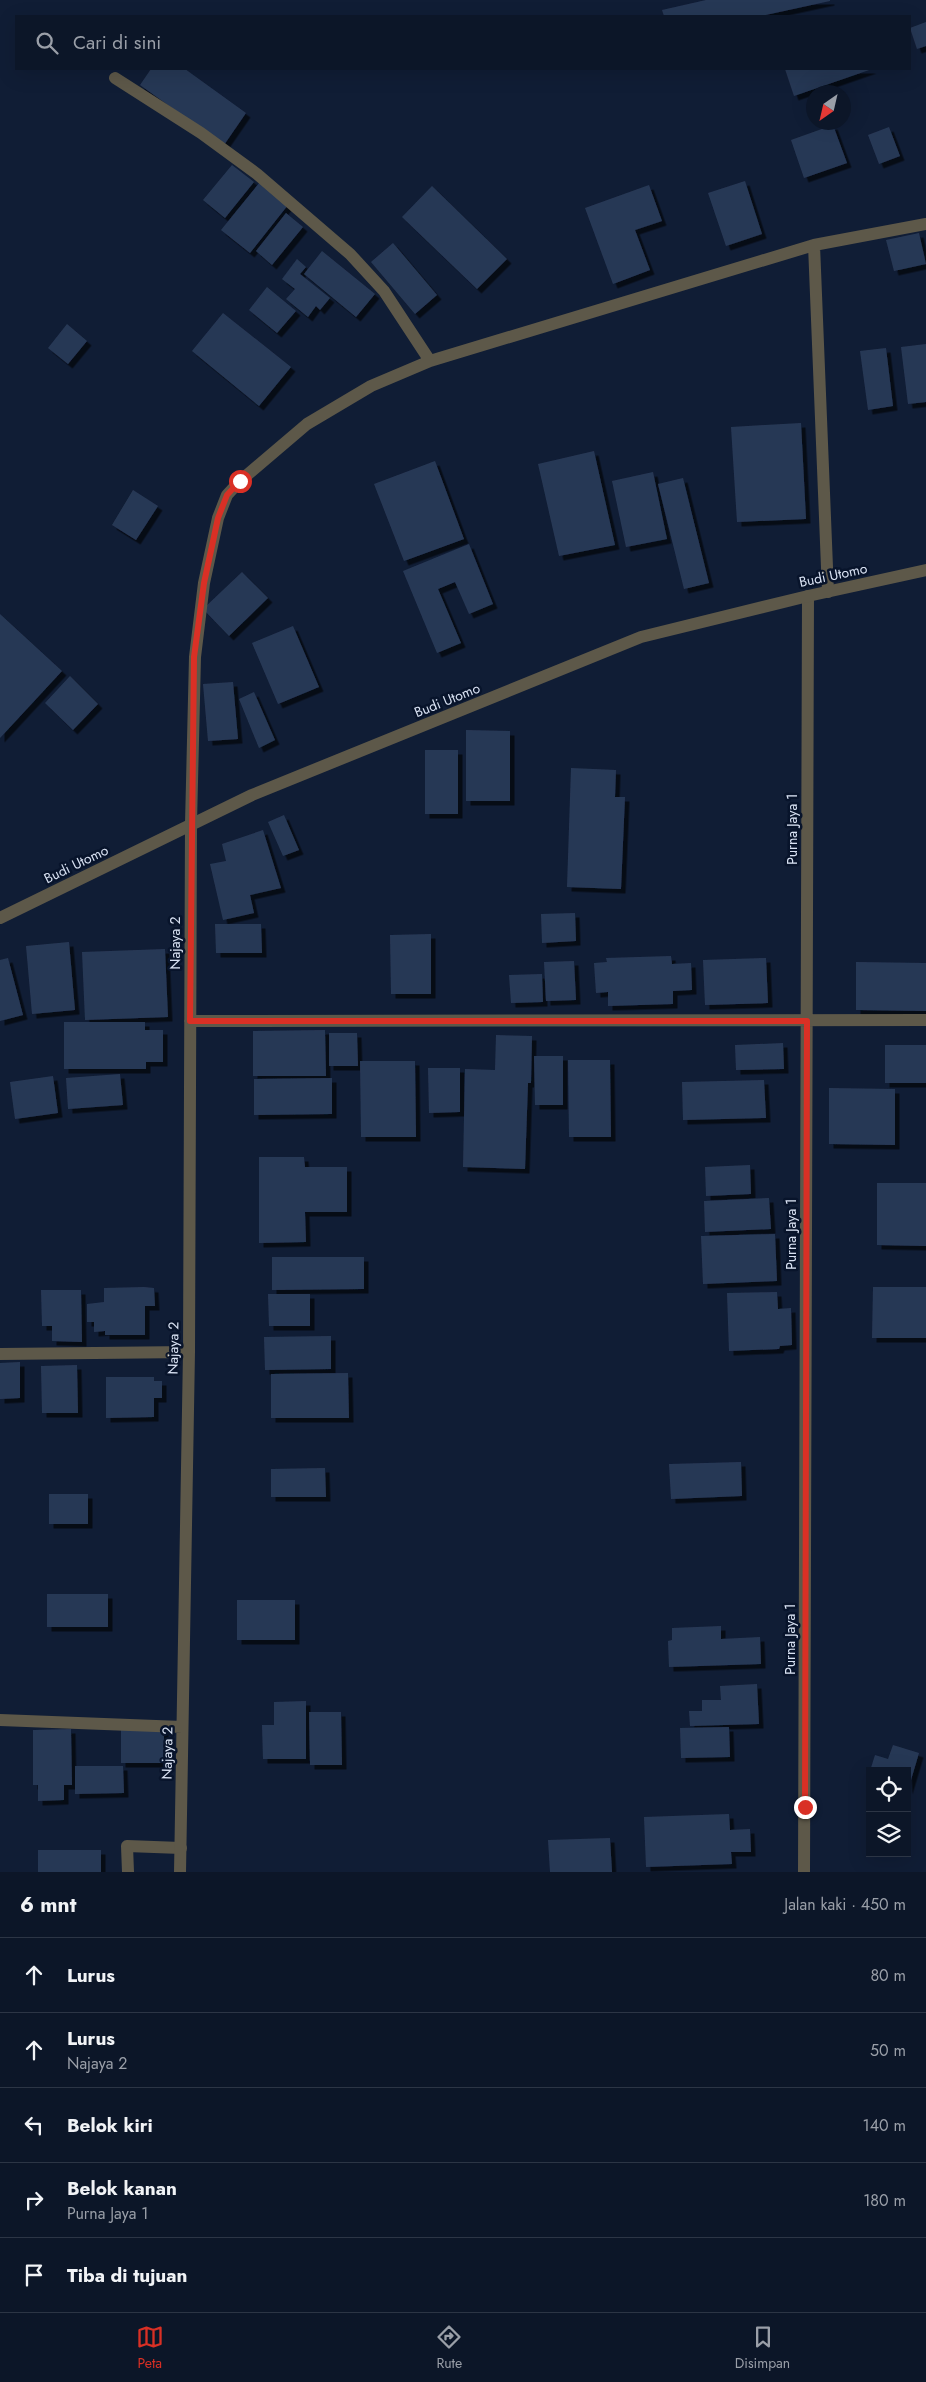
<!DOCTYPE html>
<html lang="id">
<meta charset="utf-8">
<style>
:root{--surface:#0c1628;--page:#151f30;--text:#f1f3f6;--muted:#9a9fa8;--line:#2c3545;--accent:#d93025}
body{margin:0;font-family:Jost,sans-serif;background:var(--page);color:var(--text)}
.controls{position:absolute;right:15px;bottom:15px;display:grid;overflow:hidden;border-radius:0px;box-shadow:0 5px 20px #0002}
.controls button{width:45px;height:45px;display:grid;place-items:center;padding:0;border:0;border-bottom:1px solid var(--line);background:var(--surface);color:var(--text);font:25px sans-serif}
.compass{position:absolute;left:806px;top:85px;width:45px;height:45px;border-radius:50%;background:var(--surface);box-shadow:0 5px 20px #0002;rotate:214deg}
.stop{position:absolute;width:15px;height:15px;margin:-11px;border:4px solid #d93025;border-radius:50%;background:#fff}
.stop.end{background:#d93025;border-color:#fff;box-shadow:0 1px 5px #0008}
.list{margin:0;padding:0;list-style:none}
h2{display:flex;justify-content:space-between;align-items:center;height:65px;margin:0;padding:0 20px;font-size:21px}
h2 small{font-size:16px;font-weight:400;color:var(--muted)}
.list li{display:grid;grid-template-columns:32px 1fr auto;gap:15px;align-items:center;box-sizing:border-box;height:75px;padding:0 20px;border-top:1px solid var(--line)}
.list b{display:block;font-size:19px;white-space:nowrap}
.list p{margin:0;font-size:16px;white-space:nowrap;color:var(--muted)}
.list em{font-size:16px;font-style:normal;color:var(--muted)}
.icon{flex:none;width:28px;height:28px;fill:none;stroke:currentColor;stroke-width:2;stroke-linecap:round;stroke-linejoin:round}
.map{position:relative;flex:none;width:926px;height:1872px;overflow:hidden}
.search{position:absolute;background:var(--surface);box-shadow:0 5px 20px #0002;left:15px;right:15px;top:15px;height:55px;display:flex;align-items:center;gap:12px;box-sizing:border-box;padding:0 18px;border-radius:0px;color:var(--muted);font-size:19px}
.sheet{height:440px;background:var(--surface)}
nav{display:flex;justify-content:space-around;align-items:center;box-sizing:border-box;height:70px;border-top:1px solid var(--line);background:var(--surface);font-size:14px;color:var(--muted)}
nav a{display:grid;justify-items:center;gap:2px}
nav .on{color:var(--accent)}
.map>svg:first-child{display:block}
.building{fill:#283855;filter:url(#shadow)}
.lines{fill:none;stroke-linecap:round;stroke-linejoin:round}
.service{stroke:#5d5849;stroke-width:12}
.minor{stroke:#5d5849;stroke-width:12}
.tertiary{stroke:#5d5849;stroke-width:12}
.route{stroke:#d93025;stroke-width:6}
.labels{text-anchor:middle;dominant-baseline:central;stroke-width:5;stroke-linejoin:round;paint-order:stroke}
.street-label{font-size:14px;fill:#d9e2f3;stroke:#08142b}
</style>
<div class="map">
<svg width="926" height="1872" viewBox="0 0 926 1872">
<defs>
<filter id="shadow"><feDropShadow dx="4.5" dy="4.5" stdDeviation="0" flood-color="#0009"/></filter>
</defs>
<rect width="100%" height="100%" fill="#101d35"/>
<path class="building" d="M706,0H830V1L761,16H664L662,10Z
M926,22V46L917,49L910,28Z
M151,69H185L246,113L224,145L140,85Z
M785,69H872L794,96Z
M833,125L847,163L804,178L791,140Z
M889,127L900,156L879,164L868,135Z
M232,165L254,182L225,218L203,200Z
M745,181L762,234L726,246L708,193Z
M260,182L288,205L250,253L221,230Z
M649,185L662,221L635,230L650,270L613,284L585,208Z
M432,186L507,259L477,289L402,217Z
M286,213L303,227L272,265L256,251Z
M919,233L926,264L894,271L886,240Z
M393,243L437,295L415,314L371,262Z
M322,251L375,294L356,317L304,274Z
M297,259L306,267L300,274L330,298L320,310L316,306L308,317L286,299L295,289L282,279Z
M267,287L296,311L277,333L249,310Z
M223,313L291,367L259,406L192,351Z
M67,324L87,341L68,364L48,348Z
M926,344V402L908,404L901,347Z
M886,348L893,406L868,410L860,351Z
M801,423L806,519L737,522L731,427Z
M594,451L615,545L559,556L538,464Z
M435,461L464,539L404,561L374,484Z
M653,472L667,539L626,547L612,481Z
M683,478L709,583L684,589L658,484Z
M133,490L158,506L136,540L112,525Z
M469,544L493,604L469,614L455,582L438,589L461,643L437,653L403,571Z
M242,572L268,598L229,636L203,609Z
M0,614L62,671L0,738Z
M293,626L319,687L278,704L252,643Z
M70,676L98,704L73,730L45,703Z
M233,682L238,739L208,741L203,684Z
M254,692L275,740L259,748L239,699Z
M466,730L510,731V801H466Z
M425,750H458V814H425Z
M571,768L616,770L615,797H625L621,889L567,887Z
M284,815L299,850L283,856L268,822Z
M263,830L281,888L250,895L254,913L223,920L210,864L226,861L222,844Z
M575,913L576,941L542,943L541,914Z
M215,924H261L262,953H216Z
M431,934V994H391L390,935Z
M69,942L75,1010L32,1014L26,946Z
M165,949L168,1017L85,1020L82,952Z
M671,956L672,964L691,963L692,990L673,991V1004L608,1006V992L596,993L594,963L607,962L606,958Z
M8,958L23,1015L0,1021V960Z
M766,958L768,1003L705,1005L703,960Z
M574,961L576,1000L546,1001L544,962Z
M856,962L926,963V1011L856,1010Z
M542,974L543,1002L511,1003L509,975Z
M64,1022H145V1030H163V1062H146V1069H64Z
M325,1030L326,1076H253V1031Z
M329,1033H357L358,1066H329Z
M496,1035L532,1036L531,1083H528L525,1169L463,1167L465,1069L495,1070Z
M783,1043L784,1069L736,1070L735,1045Z
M885,1045H926V1083H885Z
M534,1056H563V1105H535Z
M568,1060H610L611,1137H569Z
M360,1061H415L416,1137H361Z
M428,1068H460V1112L429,1113Z
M120,1074L123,1105L68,1109L66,1078Z
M53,1076L58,1113L15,1119L10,1082Z
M332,1078V1114L254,1115V1079Z
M764,1080L766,1118L683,1120L682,1082Z
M829,1088L895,1089V1145L829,1144Z
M259,1157H304L305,1167H347V1212H305L306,1242L259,1243Z
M750,1165L751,1194L706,1196L705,1167Z
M877,1183H926V1246L877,1245Z
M769,1198L771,1229L705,1232L704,1201Z
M775,1234L777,1281L703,1284L701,1236Z
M272,1257H364V1289L272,1290Z
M144,1287L154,1288L155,1306H145V1335H105V1331L94,1332V1322H87V1304L104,1302V1288Z
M873,1287H926V1338H872Z
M41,1290H81L82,1342L52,1341V1326H42Z
M777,1292L778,1309L791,1308L792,1345L780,1346L779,1349L729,1351L727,1293Z
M268,1294H310V1326H269Z
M331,1336V1369L265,1370L264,1337Z
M20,1362V1398L0,1399V1363Z
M77,1365L78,1413H42L41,1366Z
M348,1373L349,1418H271V1374Z
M106,1377H154V1381H162V1398H154V1417L106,1418Z
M741,1462L742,1496L671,1499L669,1464Z
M325,1468L326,1497H271V1469Z
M49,1494H88V1524H49Z
M47,1594H108V1627H47Z
M237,1600H295V1640H237Z
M721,1626V1639L760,1637L761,1664L669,1667L668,1641L672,1640V1628Z
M757,1684L759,1724L690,1726L689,1711H702V1700H721L720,1686Z
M306,1701V1759H263L262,1725H274V1702Z
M309,1712H341L342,1765H310Z
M729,1727L730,1757L681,1758L680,1728Z
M71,1729L72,1785H64V1800L38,1801V1785H33V1730Z
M121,1729H164V1763H121Z
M893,1745L919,1753L908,1790L907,1771H870L875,1755L888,1759Z
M75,1766H123L124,1793L75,1794Z
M729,1814L730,1830L750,1829L751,1852H731L732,1864L646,1867L644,1817Z
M610,1838L612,1872H550L548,1840Z
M38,1850H101V1872H38Z"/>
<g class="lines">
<path class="service" d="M128,1872L127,1846L181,1848"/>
<path class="minor" d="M115,78L201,133L257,174L350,254L384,291L430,361
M814,245L828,592
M190,1021L926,1020
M0,1354L189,1352
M0,1720L182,1727
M180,1872L189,1352L191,824L195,657L204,583L218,518L227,495L240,481L307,424L371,386L430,361L814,245L926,224
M804,1872L808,596"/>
<path class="tertiary" d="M0,918L252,795L641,637L808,596L926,570"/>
</g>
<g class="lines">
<path class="route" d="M240,481L227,495L218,518L204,583L194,657L190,1021H807L805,1807"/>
</g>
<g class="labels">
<g class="street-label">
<text transform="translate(833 575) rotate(-12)">Budi Utomo</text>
<text transform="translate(447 700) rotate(-22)">Budi Utomo</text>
<text transform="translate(792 829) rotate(-90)">Purna Jaya 1</text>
<text transform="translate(76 864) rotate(-26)">Budi Utomo</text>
<text transform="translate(175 943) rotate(-90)">Najaya 2</text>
<text transform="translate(791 1234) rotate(-90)">Purna Jaya 1</text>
<text transform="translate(173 1348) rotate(-89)">Najaya 2</text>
<text transform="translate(790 1639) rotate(-90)">Purna Jaya 1</text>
<text transform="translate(167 1753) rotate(-89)">Najaya 2</text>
</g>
</g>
</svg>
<div class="controls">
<button><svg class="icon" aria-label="locate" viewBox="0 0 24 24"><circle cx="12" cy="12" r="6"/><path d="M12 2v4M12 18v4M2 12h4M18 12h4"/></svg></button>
<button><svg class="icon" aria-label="layers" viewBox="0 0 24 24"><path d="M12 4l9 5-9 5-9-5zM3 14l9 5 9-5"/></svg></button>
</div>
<svg class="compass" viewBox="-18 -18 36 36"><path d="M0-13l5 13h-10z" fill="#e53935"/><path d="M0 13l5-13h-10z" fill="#9a9fa8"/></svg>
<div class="stop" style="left:240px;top:481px"></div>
<div class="stop end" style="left:805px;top:1807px"></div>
<div class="search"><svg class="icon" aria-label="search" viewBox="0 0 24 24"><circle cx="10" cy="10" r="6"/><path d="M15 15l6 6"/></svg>Cari di sini</div>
</div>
<section class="sheet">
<h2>6 mnt<small>Jalan kaki · 450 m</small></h2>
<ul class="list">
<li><svg class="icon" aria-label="ahead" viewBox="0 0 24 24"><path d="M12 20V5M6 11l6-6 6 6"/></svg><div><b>Lurus</b></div><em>80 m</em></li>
<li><svg class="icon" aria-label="ahead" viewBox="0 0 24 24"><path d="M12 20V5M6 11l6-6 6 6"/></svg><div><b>Lurus</b><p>Najaya 2</p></div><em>50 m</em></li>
<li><svg class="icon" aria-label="left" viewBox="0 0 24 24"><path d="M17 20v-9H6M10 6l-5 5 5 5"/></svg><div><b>Belok kiri</b></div><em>140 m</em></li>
<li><svg class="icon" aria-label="right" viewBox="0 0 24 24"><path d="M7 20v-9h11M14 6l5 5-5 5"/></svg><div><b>Belok kanan</b><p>Purna Jaya 1</p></div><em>180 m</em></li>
<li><svg class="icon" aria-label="arrive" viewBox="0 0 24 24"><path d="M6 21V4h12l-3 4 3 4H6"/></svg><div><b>Tiba di tujuan</b></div></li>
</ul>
</section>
<nav>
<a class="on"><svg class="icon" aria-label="map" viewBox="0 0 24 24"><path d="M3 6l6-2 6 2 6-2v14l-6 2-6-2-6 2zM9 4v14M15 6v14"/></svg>Peta</a>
<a><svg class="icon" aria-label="directions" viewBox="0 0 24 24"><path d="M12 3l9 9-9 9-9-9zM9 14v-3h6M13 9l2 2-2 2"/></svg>Rute</a>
<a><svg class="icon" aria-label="saved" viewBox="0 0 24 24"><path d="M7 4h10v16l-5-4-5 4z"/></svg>Disimpan</a>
</nav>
